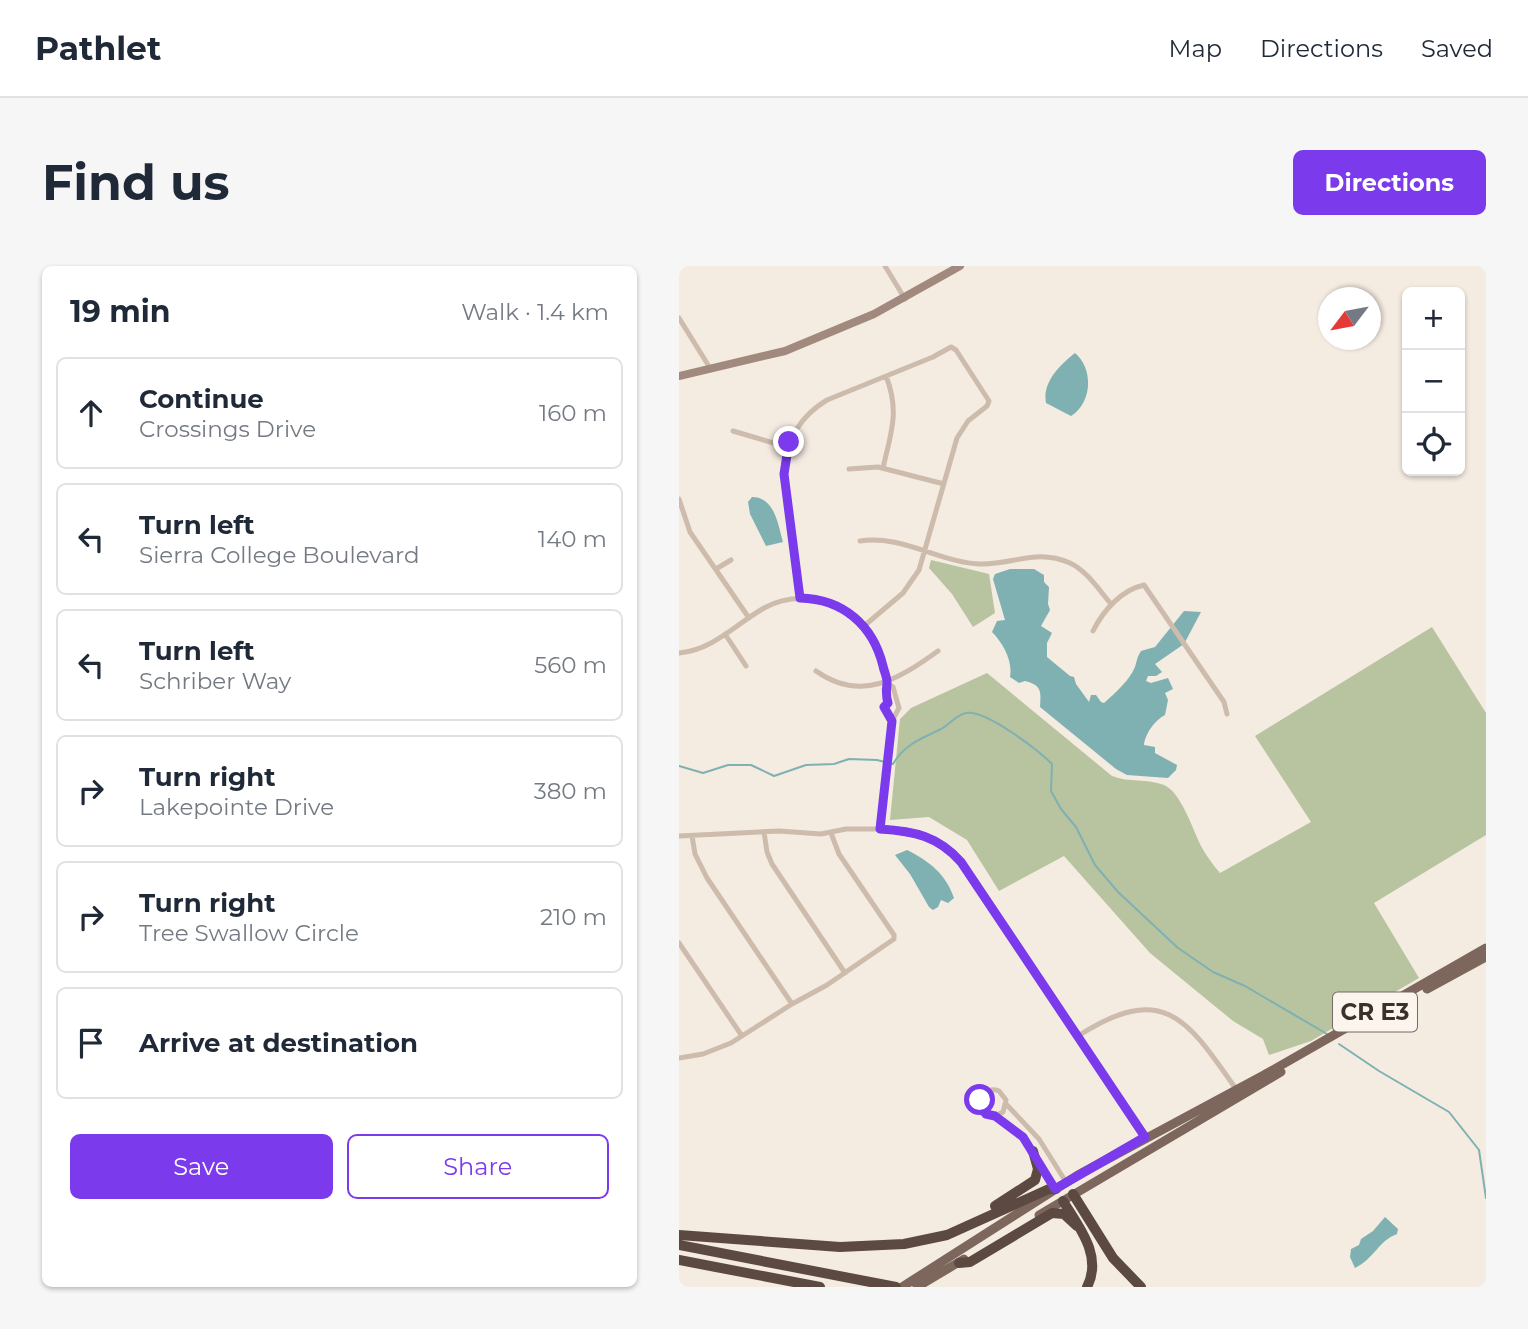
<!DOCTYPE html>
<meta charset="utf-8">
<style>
:root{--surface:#fff;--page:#f6f6f7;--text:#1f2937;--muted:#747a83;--line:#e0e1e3;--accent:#7c3aed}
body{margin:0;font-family:Montserrat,sans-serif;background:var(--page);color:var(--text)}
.controls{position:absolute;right:21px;top:21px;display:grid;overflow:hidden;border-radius:10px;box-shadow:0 2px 5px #0004}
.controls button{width:63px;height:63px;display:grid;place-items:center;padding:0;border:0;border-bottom:2px solid var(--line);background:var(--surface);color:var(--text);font:35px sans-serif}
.compass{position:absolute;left:639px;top:21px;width:63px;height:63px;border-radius:50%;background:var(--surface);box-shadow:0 2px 5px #0004;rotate:238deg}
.stop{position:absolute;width:21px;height:21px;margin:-16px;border:5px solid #7c3aed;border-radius:50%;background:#fff}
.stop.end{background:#7c3aed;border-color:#fff;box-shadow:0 2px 7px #0008}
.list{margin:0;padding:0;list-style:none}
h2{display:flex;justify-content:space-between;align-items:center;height:91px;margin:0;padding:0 28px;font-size:30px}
h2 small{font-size:23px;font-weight:400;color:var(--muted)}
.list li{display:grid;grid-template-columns:46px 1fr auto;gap:21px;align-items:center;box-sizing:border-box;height:112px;margin:0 14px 14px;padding:0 14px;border:2px solid var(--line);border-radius:10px}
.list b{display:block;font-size:26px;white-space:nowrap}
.list p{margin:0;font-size:23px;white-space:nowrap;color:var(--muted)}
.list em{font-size:23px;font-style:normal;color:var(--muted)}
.actions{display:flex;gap:14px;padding:21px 28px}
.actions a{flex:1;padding:16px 0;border:2px solid var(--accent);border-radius:10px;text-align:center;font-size:24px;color:var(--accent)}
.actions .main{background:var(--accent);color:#fff}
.icon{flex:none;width:38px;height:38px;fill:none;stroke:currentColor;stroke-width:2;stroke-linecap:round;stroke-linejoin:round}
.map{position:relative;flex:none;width:807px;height:1021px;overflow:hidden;border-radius:10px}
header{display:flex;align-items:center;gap:42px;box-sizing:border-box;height:98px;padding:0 35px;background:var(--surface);border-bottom:2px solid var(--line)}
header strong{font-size:33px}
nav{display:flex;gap:38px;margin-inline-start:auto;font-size:24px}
.intro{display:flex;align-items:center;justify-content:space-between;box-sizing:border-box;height:168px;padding:0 42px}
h1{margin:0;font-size:49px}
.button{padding:18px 32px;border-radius:10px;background:var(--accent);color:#fff;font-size:24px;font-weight:700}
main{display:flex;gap:42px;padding:0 42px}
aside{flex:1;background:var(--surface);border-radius:10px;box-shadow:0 2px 5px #0004}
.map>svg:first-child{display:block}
.green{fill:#b8c4a0}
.water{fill:#7fb0b2}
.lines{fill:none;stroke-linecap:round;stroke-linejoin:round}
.stream{stroke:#7fb0b2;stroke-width:2}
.street{stroke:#cdbbac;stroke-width:5}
.secondary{stroke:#a18a7d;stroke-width:8}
.primary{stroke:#7d675c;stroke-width:9}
.highway{stroke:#5c4a42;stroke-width:10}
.route{stroke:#7c3aed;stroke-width:9}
.labels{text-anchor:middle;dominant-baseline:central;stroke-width:5;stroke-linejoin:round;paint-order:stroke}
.shield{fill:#fbf5ee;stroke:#756b66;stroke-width:2}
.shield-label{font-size:23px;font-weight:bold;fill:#3b302b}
</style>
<header>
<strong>Pathlet</strong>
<nav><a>Map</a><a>Directions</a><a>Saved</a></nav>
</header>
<div class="intro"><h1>Find us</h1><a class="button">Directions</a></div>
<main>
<aside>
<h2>19 min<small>Walk · 1.4 km</small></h2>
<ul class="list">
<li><svg class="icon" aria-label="ahead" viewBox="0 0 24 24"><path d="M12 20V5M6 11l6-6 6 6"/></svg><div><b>Continue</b><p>Crossings Drive</p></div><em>160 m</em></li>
<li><svg class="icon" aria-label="left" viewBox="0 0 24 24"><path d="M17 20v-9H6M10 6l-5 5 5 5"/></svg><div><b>Turn left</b><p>Sierra College Boulevard</p></div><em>140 m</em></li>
<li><svg class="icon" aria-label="left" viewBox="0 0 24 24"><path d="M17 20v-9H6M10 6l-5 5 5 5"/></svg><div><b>Turn left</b><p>Schriber Way</p></div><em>560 m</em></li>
<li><svg class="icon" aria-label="right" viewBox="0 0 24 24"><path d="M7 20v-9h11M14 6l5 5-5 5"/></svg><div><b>Turn right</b><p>Lakepointe Drive</p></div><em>380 m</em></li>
<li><svg class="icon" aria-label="right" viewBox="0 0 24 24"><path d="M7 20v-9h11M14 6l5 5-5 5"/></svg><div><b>Turn right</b><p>Tree Swallow Circle</p></div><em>210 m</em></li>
<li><svg class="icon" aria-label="arrive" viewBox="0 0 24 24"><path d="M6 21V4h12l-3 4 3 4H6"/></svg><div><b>Arrive at destination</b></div></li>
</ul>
<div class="actions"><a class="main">Save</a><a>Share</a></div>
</aside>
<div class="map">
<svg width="807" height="1021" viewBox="0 0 807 1021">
<rect width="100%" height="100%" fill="#f4ebe1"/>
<path class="green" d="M252,294L310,308L316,347L294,361L273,328L250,302Z
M753,361L807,447V569L695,637L740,712L632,775L590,789L584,773L554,755L471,687L385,590L320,625L288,574L250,551L211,554L221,453L232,442L308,407L433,510C450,517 468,512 485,519C502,526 514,564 522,580C527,589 534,599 541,607L632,556L576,470Z"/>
<path class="water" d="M396,87C415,103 413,137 392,150L367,137C363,116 381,99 396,87Z
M73,231C96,231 99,259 104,276L87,280L71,248L69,236Z
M331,303H355L365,309V316L370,321L369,338L371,344L362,360L373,367L368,377V391L391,410L395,411L397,418L410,436L412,429H417L422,436L425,437C436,427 450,415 456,401C458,395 458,391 462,385L476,381L505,345L522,346L505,378L476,398L483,406L477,410H469L467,415L472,417L489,412L494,423L486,427L489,434L486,449C476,454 466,468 465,479L476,481V487L498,499L497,504L489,512L448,509L437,503L361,441C362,426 363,419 346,415L340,417L331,411C334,395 324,377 313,366L318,355L326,354L314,313L316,308Z
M228,584C250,595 267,608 275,632L269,637L262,634L259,641L254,644L250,641L231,608L216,589Z
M706,951L719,963L718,968C699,975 696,992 676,1002L671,991L672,983L680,979L682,973L694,965Z"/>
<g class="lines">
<path class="stream" d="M0,500L24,507L49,499H72L95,510L127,499L155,498L170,493L198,494L214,498C225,479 241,473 260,464C270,460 276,449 287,447C306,443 359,484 373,498L372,525L382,543L397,561L416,599L439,626L499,682L534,706L566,720L648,768
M660,778L700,805L770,846L800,884L807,932"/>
<path class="street" d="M206,0L226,33
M0,52L31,102
M54,165L108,181
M204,202C212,166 221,146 207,110
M170,203L199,201L265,218
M0,233L11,266L70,352
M181,275C221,268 263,297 301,298C334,299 357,282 391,297C408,305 420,324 432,338
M37,303L52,294
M121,332L105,202C107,173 123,149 148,134L254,91L272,81L277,84L310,135L308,140L289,155L278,172L240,304L224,327L185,360
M414,365C424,345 442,324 465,319L545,436L548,448
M46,368L67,400
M0,387C34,384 57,358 85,342C120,323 169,334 191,368C201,383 204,401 209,418L205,423L209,437L205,441L213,455
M137,405C182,437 220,413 259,385
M85,566L88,586L93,598L166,707
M0,570L100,565L142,568L167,563H201L213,455L220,442L214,421L209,418
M13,570L16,588L28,612L113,738
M0,677L63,770
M399,770C485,715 508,753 557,823
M0,792L24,788L52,777L113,738L148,719L215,673V669L160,588L152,567
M327,838L360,873L387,916
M316,850L324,846L327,834L320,825C312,822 305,825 301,833L304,845L316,850L337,864L354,886
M361,897L376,922"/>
<path class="secondary" d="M0,110L106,85L195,48L281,0
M201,563C235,565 259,570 282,596L466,871"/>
<path class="primary" d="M748,723L807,691
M360,949L602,806
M223,1021L399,909L585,809L807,682
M238,1021L285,993"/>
<path class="highway" d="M394,928L434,992L462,1021
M384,935C400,961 424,990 408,1021
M316,940L356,914L359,903L354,885
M0,969L161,981L225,978L268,969L370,923H377
M0,979L217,1021
M0,994L141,1021
M280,997L291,996L373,947L385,948L398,960"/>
</g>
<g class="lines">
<path class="route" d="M110,176L105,208L121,332C164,333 194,359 204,400C205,405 208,411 208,416C208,423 206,428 209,437L205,441L213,455L201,563C235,565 259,570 282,596L466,871L376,923L344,871L316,850L307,848L302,842L301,834"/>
</g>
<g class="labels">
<rect class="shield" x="654" y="726.5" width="84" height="39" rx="5"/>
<g class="shield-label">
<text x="696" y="746">CR E3</text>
</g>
</g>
</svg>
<div class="controls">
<button>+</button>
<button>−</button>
<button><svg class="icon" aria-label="locate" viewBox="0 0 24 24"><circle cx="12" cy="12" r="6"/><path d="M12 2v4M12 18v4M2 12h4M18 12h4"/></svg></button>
</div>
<svg class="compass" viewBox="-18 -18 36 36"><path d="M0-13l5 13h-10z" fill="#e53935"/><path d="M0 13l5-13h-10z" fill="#747a83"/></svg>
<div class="stop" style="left:301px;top:834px"></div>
<div class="stop end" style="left:110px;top:176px"></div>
</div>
</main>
